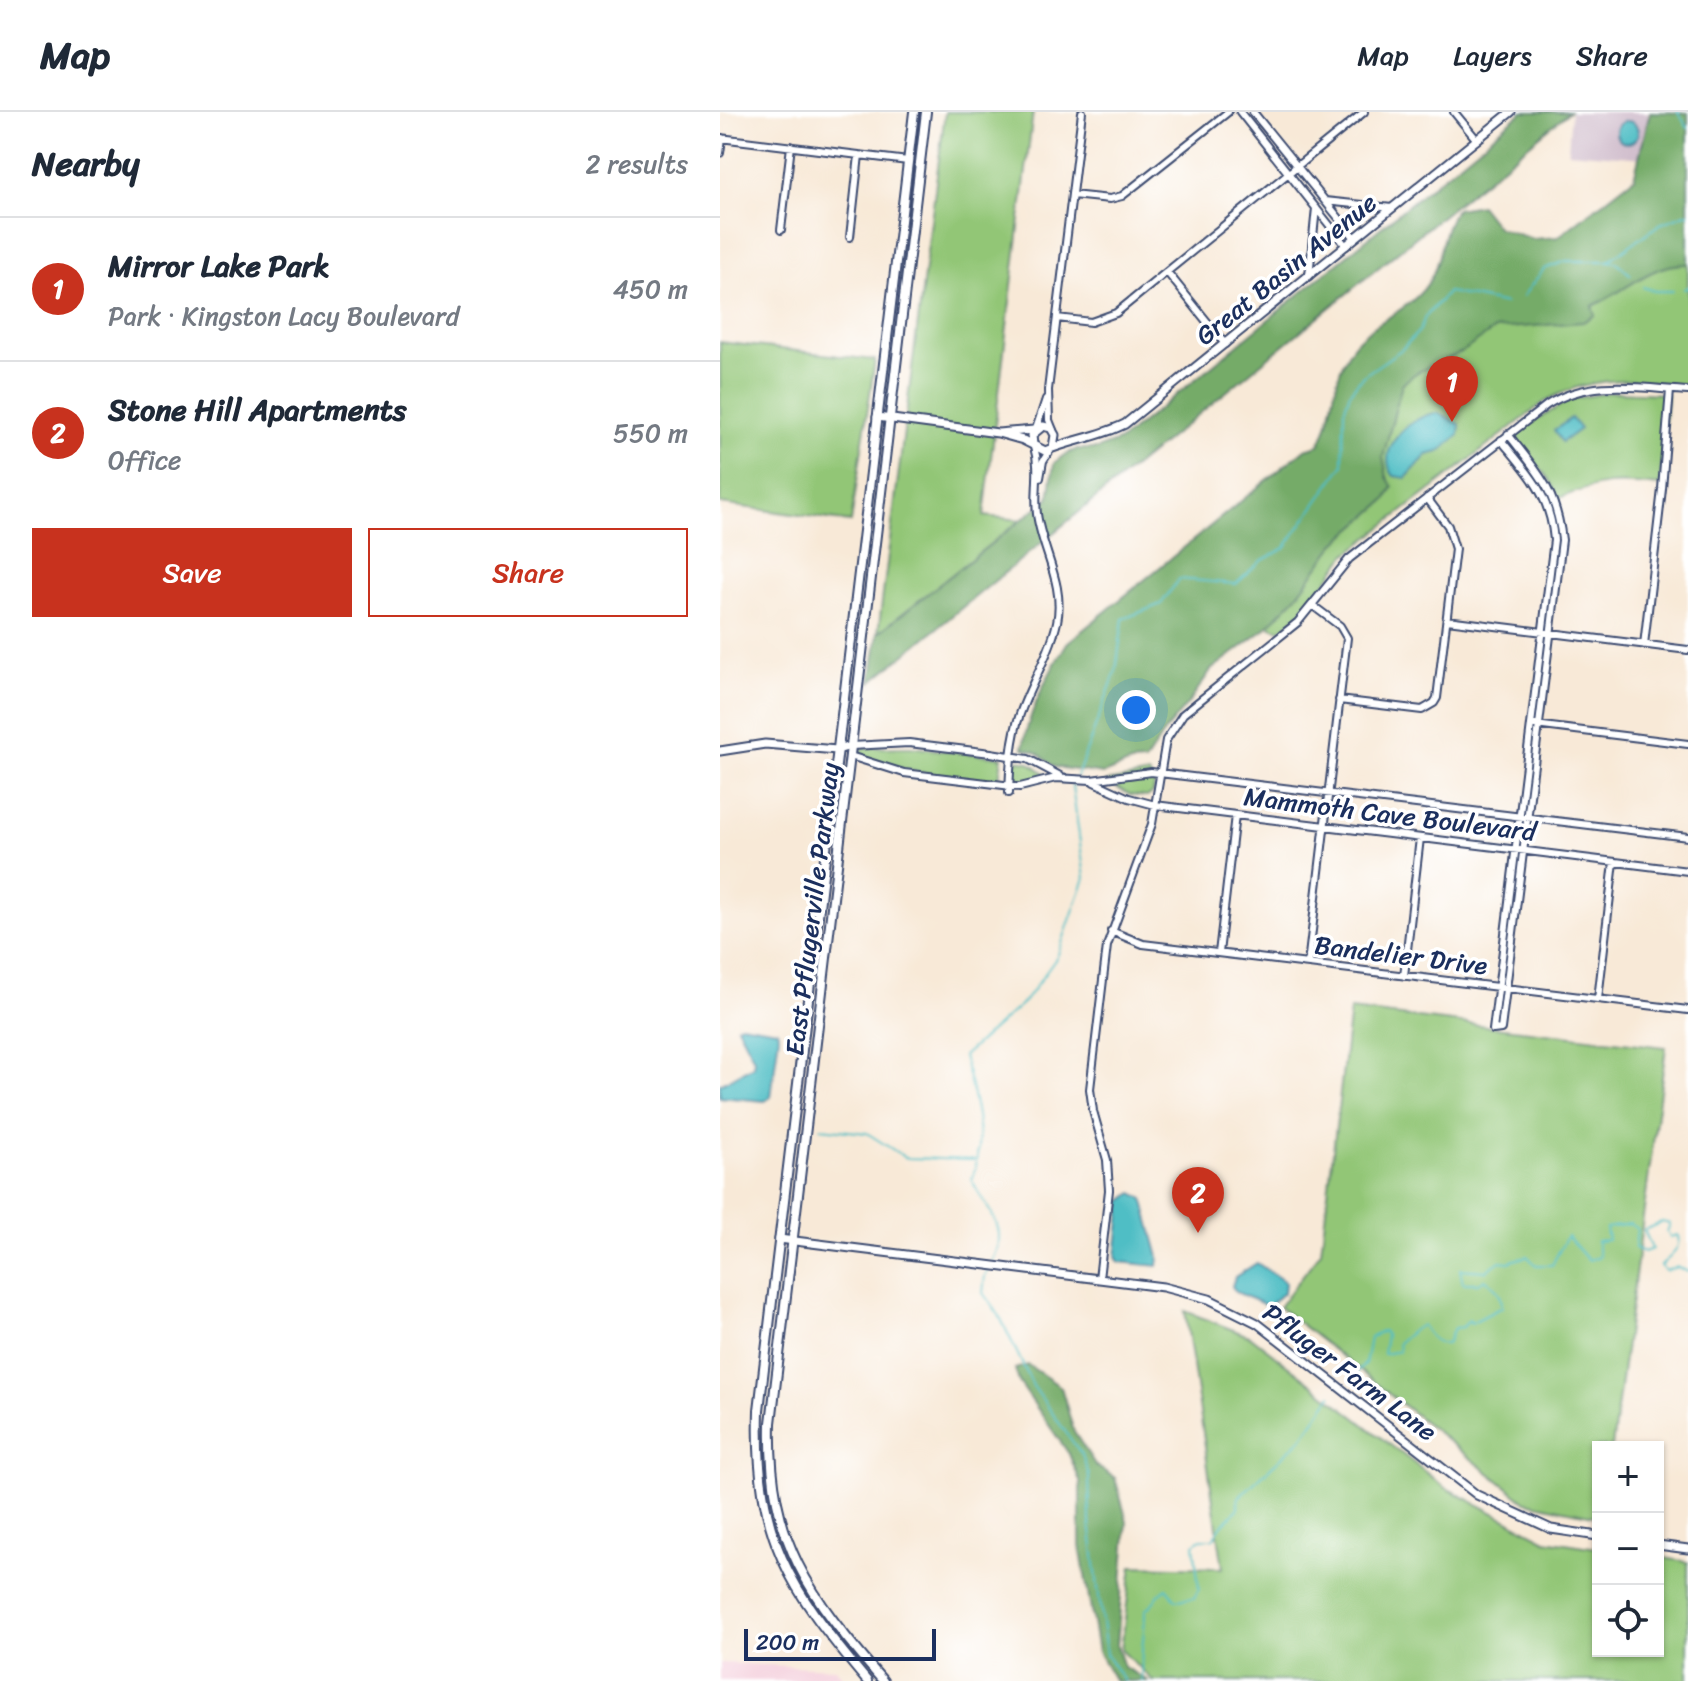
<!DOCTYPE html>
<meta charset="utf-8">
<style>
:root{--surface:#fff;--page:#f2f2f3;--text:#1f2937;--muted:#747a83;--line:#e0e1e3;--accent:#c8321e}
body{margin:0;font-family:Sriracha,sans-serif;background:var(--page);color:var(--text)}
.controls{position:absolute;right:24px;bottom:24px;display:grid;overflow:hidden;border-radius:0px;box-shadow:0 2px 6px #0004}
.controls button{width:72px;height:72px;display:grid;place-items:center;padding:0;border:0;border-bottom:2px solid var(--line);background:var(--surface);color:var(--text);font:40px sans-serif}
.scale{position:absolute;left:24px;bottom:20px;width:192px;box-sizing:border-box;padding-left:8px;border:4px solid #1b2f5e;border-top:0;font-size:22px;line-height:28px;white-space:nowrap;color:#1b2f5e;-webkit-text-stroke:6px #fff;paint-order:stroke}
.you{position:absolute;left:416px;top:598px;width:28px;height:28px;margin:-20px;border:6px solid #fff;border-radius:50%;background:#1a73e8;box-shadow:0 0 0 12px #1a73e833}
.badge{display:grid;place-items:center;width:52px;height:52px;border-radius:50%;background:var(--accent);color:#fff;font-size:26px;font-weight:700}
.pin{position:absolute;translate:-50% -66px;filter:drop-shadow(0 2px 4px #0008)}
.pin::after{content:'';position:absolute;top:42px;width:28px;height:24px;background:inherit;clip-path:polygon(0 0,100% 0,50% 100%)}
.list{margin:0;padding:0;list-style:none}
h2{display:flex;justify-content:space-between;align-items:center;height:104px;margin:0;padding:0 32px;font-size:34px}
h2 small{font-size:26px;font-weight:400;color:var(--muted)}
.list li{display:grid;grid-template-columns:52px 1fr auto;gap:24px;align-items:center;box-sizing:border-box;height:144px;padding:0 32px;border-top:2px solid var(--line)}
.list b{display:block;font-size:30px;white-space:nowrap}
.list p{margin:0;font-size:26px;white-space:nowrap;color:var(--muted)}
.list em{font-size:26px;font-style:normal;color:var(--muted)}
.actions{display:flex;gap:16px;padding:24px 32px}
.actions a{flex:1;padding:18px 0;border:2px solid var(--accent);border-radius:0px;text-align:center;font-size:28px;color:var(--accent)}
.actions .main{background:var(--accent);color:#fff}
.icon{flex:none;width:44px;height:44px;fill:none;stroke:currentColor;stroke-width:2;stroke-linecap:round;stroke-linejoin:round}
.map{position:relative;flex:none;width:968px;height:1569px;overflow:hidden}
header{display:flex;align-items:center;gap:48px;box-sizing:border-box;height:112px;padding:0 40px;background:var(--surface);border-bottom:2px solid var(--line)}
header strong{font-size:38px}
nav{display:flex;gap:44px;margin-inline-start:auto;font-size:28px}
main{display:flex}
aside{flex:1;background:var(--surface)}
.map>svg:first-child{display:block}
.built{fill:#f4cfdc}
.industrial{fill:#d0bdcc}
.green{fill:#92c676;stroke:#567a6a;stroke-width:2}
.forest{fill:#75ab67;stroke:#486d62;stroke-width:2}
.water{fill:#4fbec5;stroke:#357692;stroke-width:2}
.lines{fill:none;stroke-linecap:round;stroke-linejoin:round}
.stream{stroke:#4fbec5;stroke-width:2}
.minor-casing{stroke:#3c4b70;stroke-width:10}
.tertiary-casing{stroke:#3c4b70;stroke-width:11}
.secondary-casing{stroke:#3c4b70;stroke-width:12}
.minor{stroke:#fff;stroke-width:6}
.tertiary{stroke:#fff;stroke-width:7}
.secondary{stroke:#fff;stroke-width:8}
.labels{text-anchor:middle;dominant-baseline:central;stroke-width:7;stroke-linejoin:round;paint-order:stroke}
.street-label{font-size:26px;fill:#1b2f5e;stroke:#fff}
</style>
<header>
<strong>Map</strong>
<nav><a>Map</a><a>Layers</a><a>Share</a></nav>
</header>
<main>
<aside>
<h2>Nearby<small>2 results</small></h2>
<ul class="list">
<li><span class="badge">1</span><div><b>Mirror Lake Park</b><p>Park · Kingston Lacy Boulevard</p></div><em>450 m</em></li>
<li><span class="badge">2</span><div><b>Stone Hill Apartments</b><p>Office</p></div><em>550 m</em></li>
</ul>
<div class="actions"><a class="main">Save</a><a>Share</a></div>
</aside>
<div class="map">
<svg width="968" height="1569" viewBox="0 0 968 1569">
<rect width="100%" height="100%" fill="#fff"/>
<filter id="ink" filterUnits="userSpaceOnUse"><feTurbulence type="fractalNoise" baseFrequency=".0125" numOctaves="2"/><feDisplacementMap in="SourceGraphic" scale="16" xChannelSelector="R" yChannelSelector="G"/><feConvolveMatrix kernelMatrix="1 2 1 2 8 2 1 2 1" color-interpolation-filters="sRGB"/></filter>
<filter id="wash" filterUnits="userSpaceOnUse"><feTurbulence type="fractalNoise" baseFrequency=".006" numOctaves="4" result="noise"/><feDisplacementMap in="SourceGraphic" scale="32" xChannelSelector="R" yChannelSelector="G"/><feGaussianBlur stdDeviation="1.8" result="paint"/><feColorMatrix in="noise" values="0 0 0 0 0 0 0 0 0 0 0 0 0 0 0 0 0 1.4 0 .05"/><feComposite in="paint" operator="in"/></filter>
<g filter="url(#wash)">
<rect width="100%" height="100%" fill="#f8e9d7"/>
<path class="built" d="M0,1551L115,1556L126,1569H0Z"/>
<path class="industrial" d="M851,0H928L925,46L848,40Z"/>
<path class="green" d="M225,0H313L264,404L301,408L158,521Z
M968,140V274C953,274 939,270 924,269C889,266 858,271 827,288L626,443L583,500L560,518L525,506L682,261L775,217Z
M0,230L155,248L131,410L0,392Z
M893,280L947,282L940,374C893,369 882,370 839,386L828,366L795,325L796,321L851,287Z
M190,635L282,645L279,667H258L196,660L140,645L138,641L143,636Z
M298,648L309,650L328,664L310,671H295V651Z
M429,662L435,671L433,680L427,685L410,683L386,670Z
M630,898L946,935L892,1335H878V1405L806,1390L559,1195L601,1139Z
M465,1199L531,1225L726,1376L826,1428L878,1436V1539H938V1445L968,1450V1569H433L401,1538L412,1454L503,1456Z"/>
<path class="forest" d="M802,0H849L151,570L158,521L329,386L334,351L344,343L357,337H377L401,328Z
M930,0L968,1V152C929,151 905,181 872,194L875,203L863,210L775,217L742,240L696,261L682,272L663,345L667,365L673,375L666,388L616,431L576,485L544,518L491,558L470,589L444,620L425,650L411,651L383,662L335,655L316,640L303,636C308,600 328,562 347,531L585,337L599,333C615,304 611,269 629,240C647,209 693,201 711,166C722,144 721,118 736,97L760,93L778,116L813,127L838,125L914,66Z
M308,1253L341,1275L354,1320L376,1354L395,1366L407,1409L397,1534L404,1555L428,1569H395L378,1540L360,1434V1369L349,1342L299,1270L295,1257Z"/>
<path class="water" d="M896 20a11 11 0 1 1 22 0a11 11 0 1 1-22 0Z
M718,301L740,312L739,323L719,340L707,343L686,366L674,364C653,338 692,302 718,301Z
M851,306L860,317L842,330L834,319Z
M21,912L57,918L59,923L51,985L45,989L0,985V972L33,954L34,947L17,914Z
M413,1081L423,1086L439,1145L438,1154L399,1150L396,1145L402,1089Z
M537,1151L565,1170L564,1180L548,1194L516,1180L512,1174L515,1165Z"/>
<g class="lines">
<path class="stream" d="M958,0L968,16
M889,149L896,150L911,163
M923,175L935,179H953
M964,177L968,175
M803,184L824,157L846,149H888L940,112L968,101
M357,664L396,559L403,507L441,492L459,467L516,472L541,449L565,436L623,353L624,299L630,280L643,264L682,237L700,218L705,205L728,180L786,192
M101,1016L147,1021L186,1046L256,1048
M272,1150C291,1113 267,1101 252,1068C266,1020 255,991 243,944L305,889L337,845L365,766L352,674L354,669
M269,1156L265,1164L263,1181L279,1203L313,1274L362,1343L369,1363L370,1411L386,1542L404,1569
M632,1266L645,1252L650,1226L663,1219L666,1223L663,1242L679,1239L678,1231L693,1218L702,1213C708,1223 715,1232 727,1232L734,1216L743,1215L749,1208L751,1211L782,1195C782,1181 776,1175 765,1167L759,1171H743L740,1157L766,1159L780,1149L789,1150L807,1144L816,1153H832L847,1124L868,1148L879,1145L877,1129L888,1128L886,1116L910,1112L917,1117L915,1136L924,1140L932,1137L924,1118L942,1110L950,1112L947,1120L950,1125L958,1123C961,1140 950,1143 941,1154L945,1159L958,1155L968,1160
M422,1569C419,1545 425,1523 425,1498C435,1492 436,1483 446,1476L456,1488L474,1486L479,1477L474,1432L481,1427H493L502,1413L518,1397V1386L581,1327L612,1283"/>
</g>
</g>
<g filter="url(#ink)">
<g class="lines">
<g class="minor-casing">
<path id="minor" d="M520,0L626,134
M533,0L635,126
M734,0L757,28
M0,26L188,49
M0,41L2,26
M352,83L390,87L402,84L508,0
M605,89L672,96
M61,118L71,34
M130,125L139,43
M447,160L505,232
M589,164L596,96
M337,206L371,210L396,201L644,0
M316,317L326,287
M333,318L329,308L328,278L362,0
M781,328C809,362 830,382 834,428L773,918L781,917L842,428C836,377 818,361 788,322
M320,366L323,349L330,338
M727,508L968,538
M924,533L942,377L950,278
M619,588L702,598L714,591L717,586L735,437L728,414L707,386
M815,613L968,632
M131,634L189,631L271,641L308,647L340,664
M130,644L184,661L300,675L336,666L371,668L431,660L968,725
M374,670L409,686L435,693L968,759
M289,681C290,654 291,627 300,602C311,571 330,542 337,510C345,472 322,439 317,402C314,380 321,357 314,335
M391,819L423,832L968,898
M499,841L515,703
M588,852L627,526L620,514L592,493
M684,864L700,726
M878,887L894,750
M379,1167L389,1078L387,1048L373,999L370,977L387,834L432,712L446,628L463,602L578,510L629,447L827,293C870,266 919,276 968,279"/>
</g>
<g class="tertiary-casing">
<path id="tertiary" d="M157,305L278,321L314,318
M278,321L303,328L325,339C351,328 379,325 405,312L791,0
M313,333L312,323L323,314L331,316L335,323L333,335
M0,639L45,632L117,638L131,634
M59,1127L443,1175L489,1187L537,1211L757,1383L831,1417L878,1424
M938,1433L968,1437"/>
</g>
<g class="secondary-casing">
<path id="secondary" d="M147,1569C68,1475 35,1425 39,1298L194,0
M163,1569C89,1483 48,1430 51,1311L206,0"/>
</g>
<use href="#minor" class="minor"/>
<use href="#tertiary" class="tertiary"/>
<use href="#secondary" class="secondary"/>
</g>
</g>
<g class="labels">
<g class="street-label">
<text transform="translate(566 157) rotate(-39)">Great Basin Avenue</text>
<text transform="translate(670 702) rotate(7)">Mammoth Cave Boulevard</text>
<text transform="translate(92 797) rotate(-83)">East Pflugerville Parkway</text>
<text transform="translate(681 843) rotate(7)">Bandelier Drive</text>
<text transform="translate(630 1260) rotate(37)">Pfluger Farm Lane</text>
</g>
</g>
</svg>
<div class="controls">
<button>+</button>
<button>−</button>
<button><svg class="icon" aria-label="locate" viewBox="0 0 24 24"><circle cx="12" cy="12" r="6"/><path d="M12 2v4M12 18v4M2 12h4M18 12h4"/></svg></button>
</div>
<div class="scale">200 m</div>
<div class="you"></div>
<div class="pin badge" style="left:732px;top:310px">1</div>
<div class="pin badge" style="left:478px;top:1121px">2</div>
</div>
</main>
